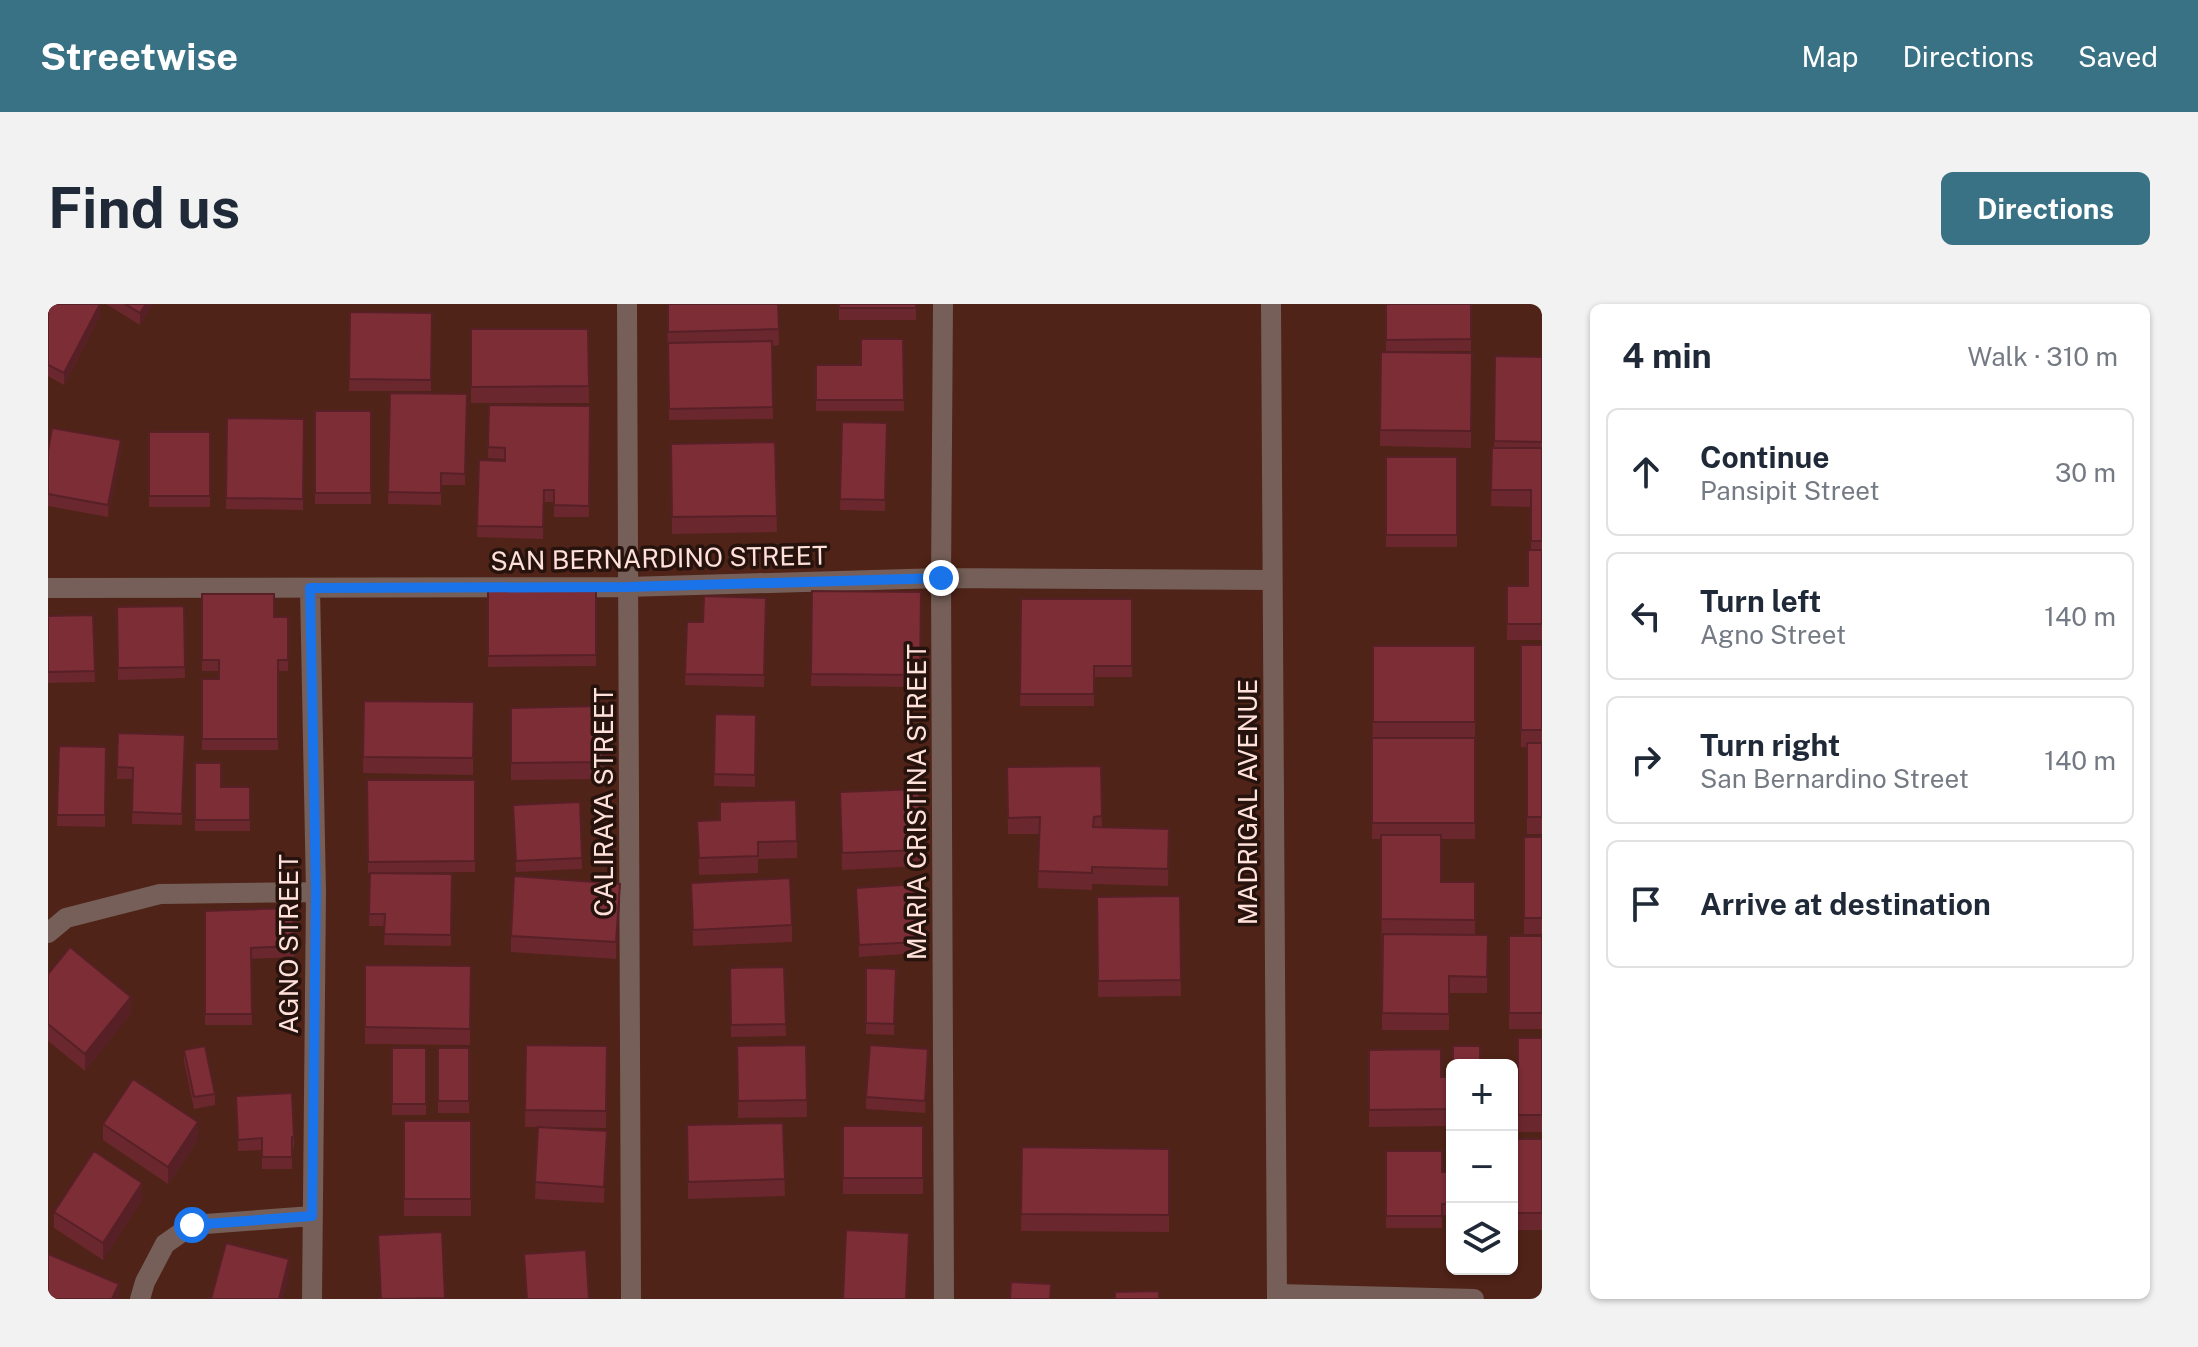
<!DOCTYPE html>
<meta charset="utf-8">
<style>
:root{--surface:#fff;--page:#f2f2f3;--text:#1f2937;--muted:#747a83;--line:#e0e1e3;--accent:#397185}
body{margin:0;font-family:"Public Sans",sans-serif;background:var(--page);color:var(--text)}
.controls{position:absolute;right:24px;bottom:24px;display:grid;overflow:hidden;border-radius:12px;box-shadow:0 2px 6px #0004}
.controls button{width:72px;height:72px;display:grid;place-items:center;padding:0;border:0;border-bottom:2px solid var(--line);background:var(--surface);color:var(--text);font:40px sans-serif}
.stop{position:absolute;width:24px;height:24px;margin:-18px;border:6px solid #1a73e8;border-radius:50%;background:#fff}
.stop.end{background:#1a73e8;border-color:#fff;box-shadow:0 2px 8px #0008}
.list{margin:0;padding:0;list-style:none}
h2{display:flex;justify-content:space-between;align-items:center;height:104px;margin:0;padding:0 32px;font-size:34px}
h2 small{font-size:26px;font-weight:400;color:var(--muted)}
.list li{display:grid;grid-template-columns:52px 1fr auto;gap:24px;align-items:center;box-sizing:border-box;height:128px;margin:0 16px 16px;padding:0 16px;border:2px solid var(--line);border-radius:12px}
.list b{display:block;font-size:30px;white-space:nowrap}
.list p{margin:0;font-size:26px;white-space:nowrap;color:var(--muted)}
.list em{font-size:26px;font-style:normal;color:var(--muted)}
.icon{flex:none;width:44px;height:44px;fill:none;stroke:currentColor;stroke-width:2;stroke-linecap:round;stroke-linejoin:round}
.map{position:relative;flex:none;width:1494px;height:995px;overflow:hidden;border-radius:12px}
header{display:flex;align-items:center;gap:48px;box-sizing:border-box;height:112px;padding:0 40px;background:var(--accent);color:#fff}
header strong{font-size:38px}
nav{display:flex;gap:44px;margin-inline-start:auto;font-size:28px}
.intro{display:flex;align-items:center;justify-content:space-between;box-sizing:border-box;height:192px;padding:0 48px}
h1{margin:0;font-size:56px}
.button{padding:20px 36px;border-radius:12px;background:var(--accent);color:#fff;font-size:28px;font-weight:700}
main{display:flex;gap:48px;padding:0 48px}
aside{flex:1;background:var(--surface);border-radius:12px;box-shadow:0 2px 6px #0004}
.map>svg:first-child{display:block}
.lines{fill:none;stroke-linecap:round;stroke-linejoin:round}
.minor{stroke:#755f58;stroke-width:20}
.wall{fill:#6b272e}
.shaded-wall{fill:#572026}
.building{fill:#7c2d36;stroke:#572026;stroke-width:2}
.route{stroke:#1a73e8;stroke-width:10}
.labels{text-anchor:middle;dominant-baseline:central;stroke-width:7;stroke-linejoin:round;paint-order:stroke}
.street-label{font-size:26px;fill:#ffe1d9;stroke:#27130e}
</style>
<header>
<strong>Streetwise</strong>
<nav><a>Map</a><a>Directions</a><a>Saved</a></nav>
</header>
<div class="intro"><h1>Find us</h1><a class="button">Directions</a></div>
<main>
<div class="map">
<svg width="1494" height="995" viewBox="0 0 1494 995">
<rect width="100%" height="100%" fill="#4f2317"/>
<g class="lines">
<path class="minor" d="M579,0L583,995
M895,0L893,274L896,995
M1223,0L1229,995
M0,284L579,283L893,274L1223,276
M262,284L268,588L264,995
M0,629L18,614L112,590L268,588
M1229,990L1426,995
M92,995L97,978L117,940L144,921L264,912"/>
</g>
<path class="wall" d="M0,0L52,12L16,81L0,72Z
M58,0H105L92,21Z
M619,0H730L731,41L724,42L725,115L621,116Z
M791,0H868V16H791Z
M1338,0H1423V47H1338Z
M302,8L384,9L383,87H301Z
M423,25H540L541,99H423Z
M855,35L856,107H768V61H813Z
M1333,48L1424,49L1423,144L1332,142Z
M1447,52L1494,53V336H1459V282H1480L1483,246V203L1443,202L1444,144H1446Z
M342,89L419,90L417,181H393V201L340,200Z
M441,101L542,102L541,213H506V198H496L495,235L429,233L431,156L457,157V155L440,154Z
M267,107H323V200H267Z
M179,114L256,115L255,206L178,205Z
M794,118L839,119L837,207L792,206Z
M101,128H162V203H101Z
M727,138L729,228L624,230L623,140Z
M0,147L73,148L60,213L0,202Z
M1338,153H1409V243H1338Z
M548,286V362L440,363V287Z
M764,287L873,288L872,383L763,382Z
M154,290L226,313H240V367H230V446H154V375H171V367H154Z
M718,294L716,383L637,381L639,318H655Z
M973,295H1084V373H1046V402H972Z
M136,302L137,374L70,376L69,303Z
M45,311L47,378L0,379V312Z
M1473,341H1494V530H1479V443H1473Z
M1325,342H1427V535H1393V578H1427V630L1440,631L1439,689H1401V726H1334L1333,535H1324Z
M316,397L426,398L425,471L315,469Z
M553,402L554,475L463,476V404Z
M667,410L708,411L707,483L666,482Z
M70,429L137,431L134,521L84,520L85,475H69Z
M11,442L58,443L57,523L9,522Z
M147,459L173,483H202V527H147Z
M1053,462L1054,524L1121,525L1120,582L1044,580V586L990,584L991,530H960L959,463Z
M319,476H427V568L320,569Z
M792,488L874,546V562L794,566Z
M532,498L534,565L468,568L465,512Z
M649,517L749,537V554L710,555V569L651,571Z
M1476,533H1494V630H1476Z
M322,569L404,570L403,642L336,641L337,622H321Z
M643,579L744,621V638L645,642Z
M808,584L872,638V649L811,653Z
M1132,592L1133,692L1050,693L1049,593Z
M572,596L568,655L463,648V632Z
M157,607L246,642V653L203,655L204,721H157Z
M1461,632H1494V725H1461Z
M317,661L423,662L422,741L317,740Z
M736,663L738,732L683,733L682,664Z
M818,664L848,665L846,731L818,730Z
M0,670L83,709L37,767L0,737Z
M1470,734H1494V828H1470Z
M478,741L559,742L558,824L497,823L559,844L556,899L487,895L490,823H477Z
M758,741L759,813L690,814L689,742Z
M344,744H378V811H344Z
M390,744H421V809H390Z
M136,746L167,790V801L146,805L136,757Z
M1321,746L1393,773H1404V822L1321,823Z
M880,756L877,809L818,805V793Z
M188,792L246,833V844H244V865H214V846L190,847Z
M356,817H423V912H356Z
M735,819L737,892L640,895L639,821Z
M55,820L150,835L120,880L55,836Z
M795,822H875V890H795Z
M1464,835H1494V926H1464Z
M974,843L1121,845V928L973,927Z
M1338,847L1394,868H1404V911H1394V924H1338Z
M94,896L55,956L6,924V908Z"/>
<path class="shaded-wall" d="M52,0V12L16,81V69Z
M98,0H105L92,21V9Z
M73,136V148L60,213V201Z
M572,580V596L568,655V638Z
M83,693V709L37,767V750Z
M150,818V835L120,880V863Z
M559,827V844L556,899V883Z
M94,879V896L55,956V939Z
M241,955V972L235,995H231Z
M71,980V995H64Z"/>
<path class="building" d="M0,0H52L16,69L0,61Z
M77,0H98L92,9Z
M620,0H730L731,25L620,28Z
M791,0H868V4H791Z
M1338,0H1423V35L1338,36Z
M302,8L384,9L383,76L301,75Z
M423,25H540L541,82L423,83Z
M813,35H855L856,96H768V61H813Z
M724,37L725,103L621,105L620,39Z
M1333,48L1424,49L1423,127L1332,126Z
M1447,52L1494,53V138L1446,137Z
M342,89L419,90L417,170L393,169V189L340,188Z
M441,101L542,102L541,202L506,201V186H496L495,223L429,222L431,156L457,157V144L440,143Z
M267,107H323V189H267Z
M179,114L256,115L255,195L178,194Z
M794,118L839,119L837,196L792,195Z
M4,124L73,136L60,201L0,190V147Z
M101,128H162V192H101Z
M727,138L729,212L624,213L623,140Z
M1444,144H1494V237H1483V186H1443Z
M1338,153H1409V231H1338Z
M1480,246H1494V320H1459V282H1480Z
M548,286V351L440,352V287Z
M764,287L873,288L872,371L763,370Z
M154,290H226V313H240V356H230V435H154V375H171V356H154Z
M656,292L718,294L716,371L637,370L639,318H655Z
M973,295H1084V362H1046V390H972Z
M136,302L137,363L70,364L69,303Z
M45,311L47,367L0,368V312Z
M1473,341H1494V426H1473Z
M1325,342H1427V418H1325Z
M316,397L426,398L425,454L315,453Z
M553,402L554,458L463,459V404Z
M667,410L708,411L707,471L666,470Z
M70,429L137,431L134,510L84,508L85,464L69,463Z
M1324,434H1427V519H1324Z
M1479,439H1494V513H1479Z
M11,442L58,443L57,511H9Z
M147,459H173V483H202V516H147Z
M1053,462L1054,512L1046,513L1045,523L1121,525L1120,565L1044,563V569L990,567L992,513L960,514L959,463Z
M319,476H427V557L320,558Z
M871,485L874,546L794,549L792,488Z
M748,496L749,537L710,538V552L651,554L649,517L672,516V498Z
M532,498L534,554L468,557L465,501Z
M1333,531H1393V578H1427V616L1333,615Z
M1476,533H1494V614H1476Z
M322,569L404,570L403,631L336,630L337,610H321Z
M466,572L572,580L568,638L463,632Z
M742,574L744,621L645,626L643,579Z
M869,580L872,638L811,641L808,584Z
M1132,592L1133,676L1050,677L1049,593Z
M245,604L246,642L203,644L204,710H157V607Z
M1335,630L1440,631L1439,673L1401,672V710L1334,709Z
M1461,632H1494V709H1461Z
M22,643L83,693L37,750L0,720V670Z
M317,661L423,662L422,725L317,723Z
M736,663L738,720L683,721L682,664Z
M818,664L848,665L846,720L818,719Z
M1470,734H1494V811H1470Z
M478,741L559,742L558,807L477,806Z
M758,741L759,796L690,797L689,742Z
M822,741L880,745L877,797L818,793Z
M157,742L167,790L146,793L136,746Z
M1405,742H1432V761H1405Z
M344,744H378V800H344Z
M390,744H421V797H390Z
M1393,745V773H1404V805L1321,806V746Z
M85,775L150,818L120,863L55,820Z
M244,789L246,833H244V853H214V834L190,836L188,792Z
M356,817H423V895H356Z
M735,819L737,875L640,878L639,821Z
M795,822H875V874H795Z
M490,823L559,827L556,883L487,878Z
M1464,835H1494V909H1464Z
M974,843L1121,845V911L973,910Z
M46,847L94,879L55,939L6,908Z
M1338,847H1394V868H1404V900H1394V912H1338Z
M798,926L861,929L858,995H795Z
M394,928L397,994L333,995L330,931Z
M178,939L241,955L231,995H163Z
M538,946L541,995H479L476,950Z
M0,950L71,980L64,995H0Z
M963,978L1003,980L1002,995H962Z
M1111,987V995H1067V988Z"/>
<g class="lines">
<path class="route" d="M144,921L264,912L268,588L262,284L579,283L893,274"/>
</g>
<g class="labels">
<g class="street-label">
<text transform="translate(611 254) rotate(-1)">SAN BERNARDINO STREET</text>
<text transform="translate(555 498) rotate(-90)">CALIRAYA STREET</text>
<text transform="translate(868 498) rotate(-90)">MARIA CRISTINA STREET</text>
<text transform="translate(1199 498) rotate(-90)">MADRIGAL AVENUE</text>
<text transform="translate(240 640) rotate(-90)">AGNO STREET</text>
</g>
</g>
</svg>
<div class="controls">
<button>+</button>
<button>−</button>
<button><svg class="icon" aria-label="layers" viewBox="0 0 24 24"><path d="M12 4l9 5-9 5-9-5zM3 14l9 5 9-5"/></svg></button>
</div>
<div class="stop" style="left:144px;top:921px"></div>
<div class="stop end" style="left:893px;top:274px"></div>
</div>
<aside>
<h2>4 min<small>Walk · 310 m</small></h2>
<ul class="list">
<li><svg class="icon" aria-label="ahead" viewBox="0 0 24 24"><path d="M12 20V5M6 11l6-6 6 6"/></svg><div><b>Continue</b><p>Pansipit Street</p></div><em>30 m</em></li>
<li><svg class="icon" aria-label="left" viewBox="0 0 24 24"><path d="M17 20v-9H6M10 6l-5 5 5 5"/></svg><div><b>Turn left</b><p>Agno Street</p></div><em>140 m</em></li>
<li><svg class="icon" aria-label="right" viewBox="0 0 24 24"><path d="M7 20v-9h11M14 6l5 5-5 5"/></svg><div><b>Turn right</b><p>San Bernardino Street</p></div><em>140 m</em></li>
<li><svg class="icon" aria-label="arrive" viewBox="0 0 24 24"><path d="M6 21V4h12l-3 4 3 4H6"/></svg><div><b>Arrive at destination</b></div></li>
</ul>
</aside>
</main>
